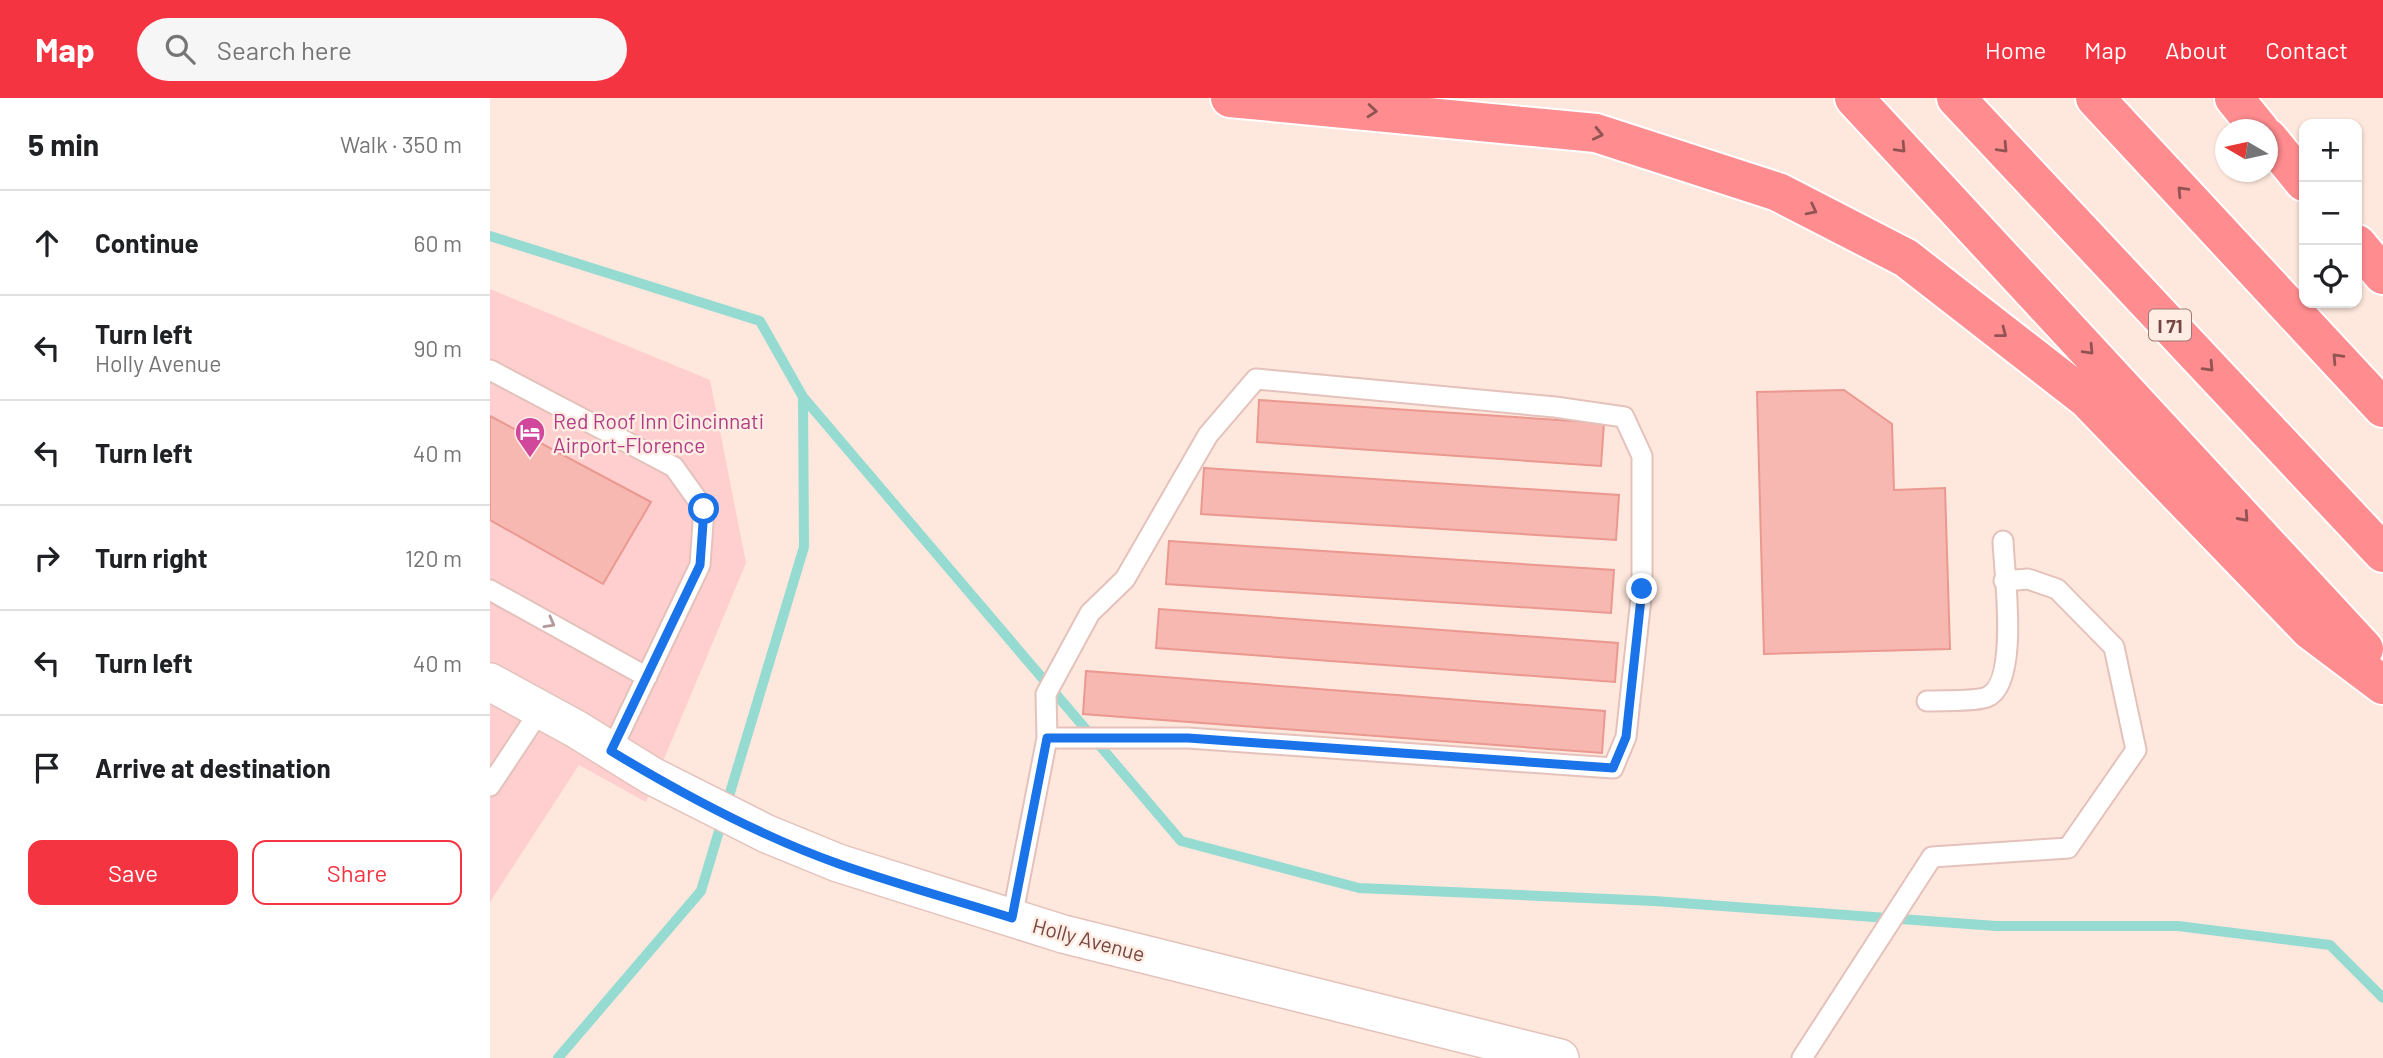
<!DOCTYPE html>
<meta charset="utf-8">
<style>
:root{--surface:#fff;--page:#f6f6f6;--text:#202124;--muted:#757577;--line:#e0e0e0;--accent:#f53441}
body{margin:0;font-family:Barlow,sans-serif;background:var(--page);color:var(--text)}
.controls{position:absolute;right:21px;top:21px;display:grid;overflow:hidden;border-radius:14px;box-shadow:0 2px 5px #0004}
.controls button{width:63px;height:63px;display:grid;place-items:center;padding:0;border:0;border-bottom:2px solid var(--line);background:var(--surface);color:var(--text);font:35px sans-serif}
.compass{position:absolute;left:1725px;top:21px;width:63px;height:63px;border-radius:50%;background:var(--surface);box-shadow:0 2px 5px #0004;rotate:279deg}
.stop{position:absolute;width:21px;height:21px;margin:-16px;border:5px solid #1a73e8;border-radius:50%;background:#fff}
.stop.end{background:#1a73e8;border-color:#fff;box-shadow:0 2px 7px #0008}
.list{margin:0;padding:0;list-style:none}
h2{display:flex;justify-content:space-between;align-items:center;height:91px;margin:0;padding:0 28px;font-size:30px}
h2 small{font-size:23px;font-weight:400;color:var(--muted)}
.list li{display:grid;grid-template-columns:46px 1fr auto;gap:21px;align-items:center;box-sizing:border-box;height:105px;padding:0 28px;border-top:2px solid var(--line)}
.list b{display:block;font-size:26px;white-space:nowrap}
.list p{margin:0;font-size:23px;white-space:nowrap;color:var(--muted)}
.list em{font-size:23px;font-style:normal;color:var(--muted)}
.actions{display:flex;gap:14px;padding:21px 28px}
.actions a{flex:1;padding:16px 0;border:2px solid var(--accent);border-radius:14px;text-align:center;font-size:24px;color:var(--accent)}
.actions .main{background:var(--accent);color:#fff}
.icon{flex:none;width:38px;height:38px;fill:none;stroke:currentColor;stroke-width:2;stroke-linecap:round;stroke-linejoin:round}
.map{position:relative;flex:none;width:1893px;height:960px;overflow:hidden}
header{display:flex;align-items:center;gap:42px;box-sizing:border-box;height:98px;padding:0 35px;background:var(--accent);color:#fff}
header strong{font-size:33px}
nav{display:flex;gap:38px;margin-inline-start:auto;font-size:24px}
.search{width:490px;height:63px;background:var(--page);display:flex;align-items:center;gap:18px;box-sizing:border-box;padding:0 24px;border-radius:38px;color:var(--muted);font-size:26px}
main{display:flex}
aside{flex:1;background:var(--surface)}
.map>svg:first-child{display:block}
.commercial{fill:#ffcfcf}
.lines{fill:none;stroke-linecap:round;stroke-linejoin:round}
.stream{stroke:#95dbd2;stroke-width:10}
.building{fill:#f6b8b1;stroke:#ea9890;stroke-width:2}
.lane-casing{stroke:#e4c2bb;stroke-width:23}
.street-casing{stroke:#e4c2bb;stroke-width:40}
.highway-casing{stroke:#fff;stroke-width:42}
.lane{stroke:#fff;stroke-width:19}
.street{stroke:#fff;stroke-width:37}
.highway{stroke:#ff8c8f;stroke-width:38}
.oneway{stroke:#915452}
.oneway2{stroke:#b39998}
.route{stroke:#1a73e8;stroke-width:9}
.labels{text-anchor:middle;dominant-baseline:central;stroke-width:5;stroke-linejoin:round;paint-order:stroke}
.shield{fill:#ffede4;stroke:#9e7873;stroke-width:2}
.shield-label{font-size:19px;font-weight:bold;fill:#754643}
.hotel-label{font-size:21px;fill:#b23c85;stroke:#ffede4;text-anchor:start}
.street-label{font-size:21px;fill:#754643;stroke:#ffede4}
</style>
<header>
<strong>Map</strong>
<div class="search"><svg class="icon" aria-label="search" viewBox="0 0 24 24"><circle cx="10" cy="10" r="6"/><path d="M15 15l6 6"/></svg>Search here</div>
<nav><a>Home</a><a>Map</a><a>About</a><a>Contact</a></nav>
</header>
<main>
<aside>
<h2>5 min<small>Walk · 350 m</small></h2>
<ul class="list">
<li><svg class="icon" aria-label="ahead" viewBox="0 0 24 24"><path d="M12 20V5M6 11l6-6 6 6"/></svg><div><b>Continue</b></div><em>60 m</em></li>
<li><svg class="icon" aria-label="left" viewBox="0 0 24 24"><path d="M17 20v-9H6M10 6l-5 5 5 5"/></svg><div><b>Turn left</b><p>Holly Avenue</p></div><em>90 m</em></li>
<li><svg class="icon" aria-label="left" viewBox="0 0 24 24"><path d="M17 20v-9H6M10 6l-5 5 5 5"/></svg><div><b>Turn left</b></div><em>40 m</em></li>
<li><svg class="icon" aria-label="right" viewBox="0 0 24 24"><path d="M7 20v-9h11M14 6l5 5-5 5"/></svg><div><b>Turn right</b></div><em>120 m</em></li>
<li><svg class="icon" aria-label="left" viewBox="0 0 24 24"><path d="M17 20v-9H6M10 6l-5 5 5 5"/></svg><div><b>Turn left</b></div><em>40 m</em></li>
<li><svg class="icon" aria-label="arrive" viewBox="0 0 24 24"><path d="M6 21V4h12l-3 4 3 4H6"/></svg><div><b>Arrive at destination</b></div></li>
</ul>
<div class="actions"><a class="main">Save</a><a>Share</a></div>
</aside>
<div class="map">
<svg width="1893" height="960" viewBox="0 0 1893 960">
<rect width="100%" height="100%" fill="#fee7dc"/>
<path class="commercial" d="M0,191L220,282L256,465L156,704L89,667L0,804Z"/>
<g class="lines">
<path class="stream" d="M0,138L270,223L313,299L691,743L869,790L1164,803L1506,828H1688L1840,847L1893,900
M236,708L314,449L313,299
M68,960L211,793L232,723"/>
</g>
<path class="building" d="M1354,292L1402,326L1404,392L1455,390L1460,551L1274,556L1267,294Z
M769,302L1114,325L1111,368L767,344Z
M0,318L161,404L113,486L0,422Z
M714,370L1129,397L1126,442L711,416Z
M679,443L1124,472L1121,515L676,486Z
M669,511L1128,545L1125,584L666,550Z
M596,573L1115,613L1112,655L593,616Z"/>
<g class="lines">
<g class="lane-casing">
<path id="lane" d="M0,272L184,369L214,411L210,467L121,653
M0,492L157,579
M1437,603C1452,602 1484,604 1497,599C1530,586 1514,474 1513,443
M0,688L51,611
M522,820L557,640L556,596L600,515L635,481L718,337L766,281L1065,309L1134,319L1152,358V491L1136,639L1123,670L698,640H557
M1312,960L1442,759L1578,750L1646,652L1624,549L1567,491L1538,481L1514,483"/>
</g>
<g class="street-casing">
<path id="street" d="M0,584L86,631L162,678L277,736L348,765L573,836L1070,960"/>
</g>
<g class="highway-casing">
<path id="highway" d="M740,0L1106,35L1288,94L1416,160L1597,301L1820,532L1893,587
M1364,0L1874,551
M1466,0L1893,455
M1605,0L1893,310
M1744,0L1770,32
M1778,40L1814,84
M1867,146L1893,177"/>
</g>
<use href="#lane" class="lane"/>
<use href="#street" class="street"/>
<use href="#highway" class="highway"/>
</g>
<defs><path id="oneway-chevron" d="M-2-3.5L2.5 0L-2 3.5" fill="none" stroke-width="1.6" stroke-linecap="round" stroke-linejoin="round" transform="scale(1.75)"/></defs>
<g class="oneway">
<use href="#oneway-chevron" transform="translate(882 13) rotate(5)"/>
<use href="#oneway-chevron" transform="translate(1108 36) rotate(13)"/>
<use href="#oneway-chevron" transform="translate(1411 50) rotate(47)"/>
<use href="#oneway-chevron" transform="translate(1513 50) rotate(47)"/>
<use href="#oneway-chevron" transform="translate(1692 93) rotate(-133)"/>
<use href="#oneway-chevron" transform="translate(1322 112) rotate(27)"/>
<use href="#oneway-chevron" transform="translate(1512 235) rotate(38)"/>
<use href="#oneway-chevron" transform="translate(1599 252) rotate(47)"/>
<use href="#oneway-chevron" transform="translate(1847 260) rotate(-133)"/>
<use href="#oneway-chevron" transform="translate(1719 269) rotate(47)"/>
<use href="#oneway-chevron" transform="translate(1754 419) rotate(48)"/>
</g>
<use class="oneway2" href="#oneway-chevron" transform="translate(60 525) rotate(29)"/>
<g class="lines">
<path class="route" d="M214,411L210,467L121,653C192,696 270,738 349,766C406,786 465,802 522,820L557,640H698L1123,670L1136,639L1152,491"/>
</g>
<defs>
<g id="hotel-pin" transform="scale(1.575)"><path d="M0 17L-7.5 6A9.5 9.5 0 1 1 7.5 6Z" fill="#d1479c" stroke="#ffede4"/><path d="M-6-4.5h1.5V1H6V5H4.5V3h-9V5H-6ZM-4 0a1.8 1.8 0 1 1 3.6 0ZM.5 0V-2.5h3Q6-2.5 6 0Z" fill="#fff"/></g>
</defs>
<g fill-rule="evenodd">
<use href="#hotel-pin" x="40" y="334"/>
</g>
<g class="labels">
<rect class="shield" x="1659" y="211.5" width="42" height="31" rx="5"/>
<g class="shield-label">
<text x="1680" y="227">I 71</text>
</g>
<g class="hotel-label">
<text x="63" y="322">Red Roof Inn Cincinnati<tspan x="63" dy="24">Airport-Florence</tspan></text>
</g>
<g class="street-label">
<text transform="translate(599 841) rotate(15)">Holly Avenue</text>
</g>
</g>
</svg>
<div class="controls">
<button>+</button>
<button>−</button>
<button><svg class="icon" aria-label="locate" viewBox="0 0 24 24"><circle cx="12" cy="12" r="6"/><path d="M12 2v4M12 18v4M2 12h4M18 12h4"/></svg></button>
</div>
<svg class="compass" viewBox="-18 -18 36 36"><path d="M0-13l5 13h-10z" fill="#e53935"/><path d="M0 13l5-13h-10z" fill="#757577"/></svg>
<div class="stop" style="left:214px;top:411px"></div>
<div class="stop end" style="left:1152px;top:491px"></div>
</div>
</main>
